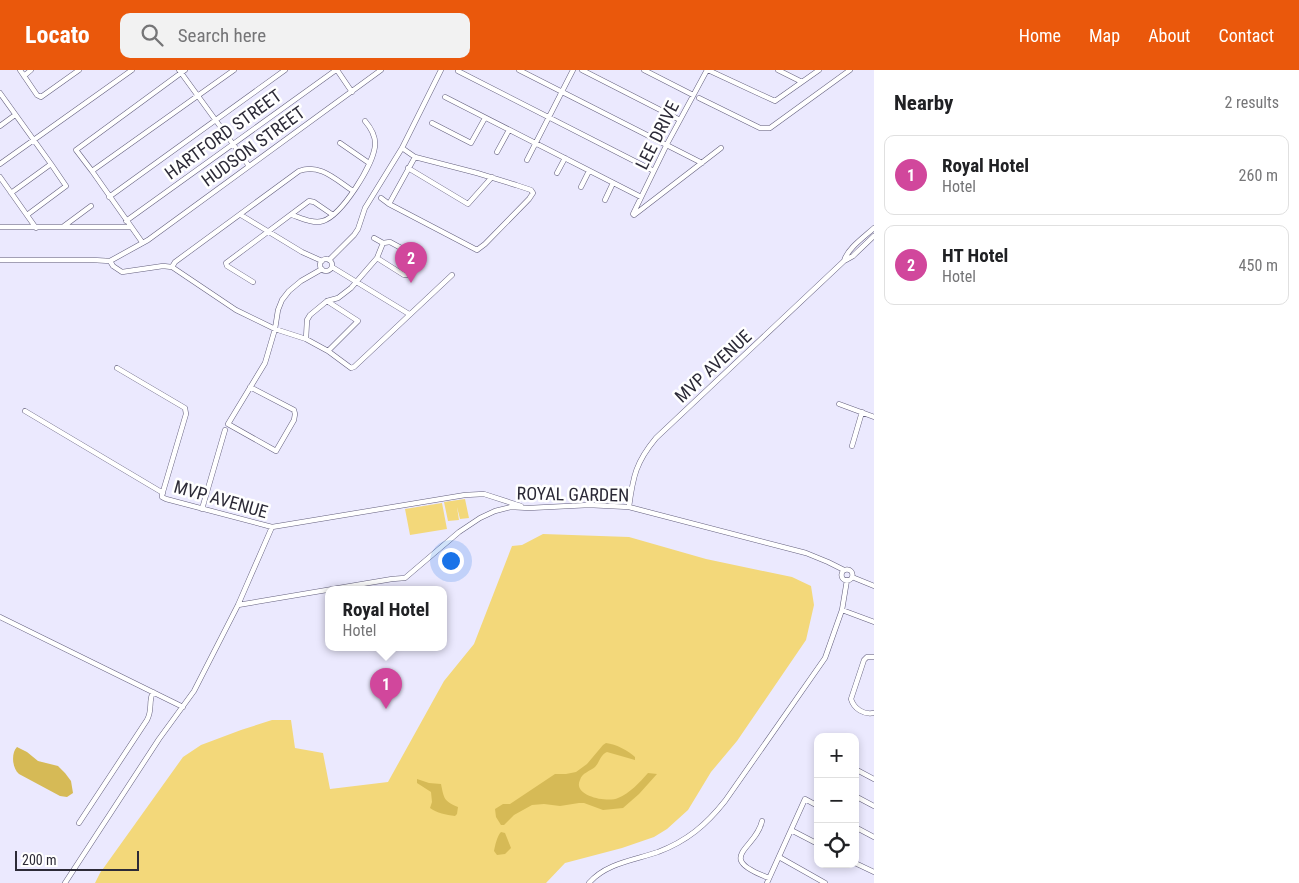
<!DOCTYPE html>
<meta charset="utf-8">
<style>
:root{--surface:#fff;--page:#f2f2f2;--text:#202124;--muted:#757577;--line:#e0e0e0;--accent:#ea580c}
body{margin:0;font-family:"Roboto Condensed",sans-serif;background:var(--page);color:var(--text)}
.controls{position:absolute;right:15px;bottom:15px;display:grid;overflow:hidden;border-radius:10px;box-shadow:0 2px 8px #0003}
.controls button{width:45px;height:45px;display:grid;place-items:center;padding:0;border:0;border-bottom:1px solid var(--line);background:var(--surface);color:var(--text);font:25px sans-serif}
.scale{position:absolute;left:15px;bottom:12px;width:124px;box-sizing:border-box;padding-left:5px;border:2px solid #2c2a37;border-top:0;font-size:14px;line-height:18px;white-space:nowrap;color:#2c2a37;-webkit-text-stroke:4px #fff;paint-order:stroke}
.you{position:absolute;left:450px;top:490px;width:18px;height:18px;margin:-12px;border:4px solid #fff;border-radius:50%;background:#1a73e8;box-shadow:0 0 0 8px #1a73e833}
.badge{display:grid;place-items:center;width:32px;height:32px;border-radius:50%;background:var(--accent);color:#fff;font-size:16px;font-weight:700}
.pin{position:absolute;translate:-50% -41px;filter:drop-shadow(0 1px 2px #0008)}
.pin::after{content:'';position:absolute;top:26px;width:18px;height:15px;background:inherit;clip-path:polygon(0 0,100% 0,50% 100%)}
.popup{position:absolute;left:325px;top:516px;width:122px;height:65px;box-sizing:border-box;display:grid;place-content:center;border-radius:10px;background:var(--surface);filter:drop-shadow(0 1px 4px #0005);font-size:16px;white-space:nowrap;color:var(--muted)}
.popup b{font-size:19px;color:var(--text)}
.popup::after{content:'';position:absolute;left:50%;top:100%;margin-left:-10px;border:10px solid transparent;border-top-color:var(--surface)}
.list{margin:0;padding:0;list-style:none}
h2{display:flex;justify-content:space-between;align-items:center;height:65px;margin:0;padding:0 20px;font-size:21px}
h2 small{font-size:16px;font-weight:400;color:var(--muted)}
.list li{display:grid;grid-template-columns:32px 1fr auto;gap:15px;align-items:center;box-sizing:border-box;height:80px;margin:0 10px 10px;padding:0 10px;border:1px solid var(--line);border-radius:10px}
.list b{display:block;font-size:19px;white-space:nowrap}
.list p{margin:0;font-size:16px;white-space:nowrap;color:var(--muted)}
.list em{font-size:16px;font-style:normal;color:var(--muted)}
.icon{flex:none;width:28px;height:28px;fill:none;stroke:currentColor;stroke-width:2;stroke-linecap:round;stroke-linejoin:round}
.map{position:relative;flex:none;width:874px;height:813px;overflow:hidden}
header{display:flex;align-items:center;gap:30px;box-sizing:border-box;height:70px;padding:0 25px;background:var(--accent);color:#fff}
header strong{font-size:24px}
nav{display:flex;gap:28px;margin-inline-start:auto;font-size:18px}
.search{width:350px;height:45px;background:var(--page);display:flex;align-items:center;gap:12px;box-sizing:border-box;padding:0 18px;border-radius:10px;color:var(--muted);font-size:19px}
main{display:flex}
aside{flex:1;background:var(--surface)}
.map>svg:first-child{display:block}
.green{fill:#f3d87a}
.water{fill:#d6ba56}
.lines{fill:none;stroke-linecap:round;stroke-linejoin:round}
.street-casing{stroke:#635f7d;stroke-width:5.5}
.street{stroke:#fff;stroke-width:4.5}
.labels{text-anchor:middle;dominant-baseline:central;stroke-width:5;stroke-linejoin:round;paint-order:stroke}
.street-label{font-size:18px;fill:#2c2a37;stroke:#fff}
</style>
<header>
<strong>Locato</strong>
<div class="search"><svg class="icon" aria-label="search" viewBox="0 0 24 24"><circle cx="10" cy="10" r="6"/><path d="M15 15l6 6"/></svg>Search here</div>
<nav><a>Home</a><a>Map</a><a>About</a><a>Contact</a></nav>
</header>
<main>
<div class="map">
<svg width="874" height="813" viewBox="0 0 874 813">
<rect width="100%" height="100%" fill="#ebe9fe"/>
<path class="green" d="M465,429L469,448L460,449L457,437L459,450L448,451L444,432Z
M442,433L447,459L410,465L405,439Z
M543,464L629,467L706,489L792,507L811,516L814,535L806,570L737,671L711,702L688,740L667,759L654,767L622,778L565,793L546,813H95L100,803L183,687L201,675L241,660L272,650H291L295,678L323,683L330,719L388,712L444,611L474,574L512,476L522,475Z"/>
<path class="water" d="M606,673C616,674 629,681 635,687V690L607,682C600,685 600,692 595,697C590,701 582,703 580,710C572,726 608,733 618,728C630,723 639,713 648,703L657,704L639,724L623,738L603,740L584,733H579L560,736L544,734L532,735L514,745L504,755H501L496,747L495,739L503,734H510L555,704H566L576,702L587,694L603,675Z
M17,677L27,682L38,691L58,696L65,703L71,711L73,723L67,727L60,726L19,704C12,698 11,683 17,677Z
M417,709L429,713L441,714C444,729 444,731 458,737L457,744L455,746C446,745 437,743 430,738L432,732L431,722L417,713Z
M501,762L505,763L511,778L505,784L497,785L494,781C495,776 497,766 501,762Z"/>
<g class="lines">
<g class="street-casing">
<path id="street" d="M20,0L37,25L41,27L79,0
M179,0L249,96
M337,0L352,22
M519,0L702,93
M582,0L680,50
M644,0L693,25
M707,0L667,74L633,144L634,145L721,78
M708,0L775,31L819,0
M778,0L802,12
M458,1L654,101
M24,6L31,0
M0,23L51,94L11,123
M445,27L641,127
M699,28L760,58H770L850,0
M432,53L471,73L485,48
M0,56L15,45
M340,73L369,93
M497,82L509,60
M527,90L573,0
M0,94L132,0
M408,98L468,134L492,107
M92,101L234,0
M557,103L565,88
M0,107L36,158
M581,117L589,101
M353,121C336,110 320,93 299,101L175,192L172,197L236,240L275,259L306,269L328,281L351,298L354,297L452,205
M109,127L285,0
M381,128L389,134L477,180L485,174L529,129L533,123L531,120L516,115L477,103L415,87L402,78
M605,130L613,113
M389,134L415,87
M27,145L66,116L51,94
M241,145L302,182L322,191
M292,145C301,148 313,154 323,151C342,145 373,95 375,76C376,66 371,58 365,51
M126,151L336,0
M64,156L91,136
M0,157H131
M374,168L383,173
M142,172L92,101L76,80L185,0
M320 195a6 6 0 1 1 12 0a6 6 0 1 1-12 0Z
M0,190H93L110,191L148,170L381,0
M329,190L354,165L358,159L365,138L402,78L441,0
M110,191L113,196L122,202L163,196L172,197
M844,191C847,179 864,167 874,158
M332,197L409,244
M253,212L227,196L226,193L309,131L314,132L333,145
M327,231L358,251L328,281
M306,269L307,250L310,245L327,231L338,228L351,218L377,188L383,173L390,172L414,185L422,190L408,205H404L377,188
M117,298L185,338L186,344L162,425V427L166,429L272,457L465,425L484,424L521,436
M250,317L294,340L295,344L294,350L276,381L228,354L265,293L275,259L278,240L282,230L289,221L301,211L322,199
M839,334L874,347
M25,341L163,423
M852,376L862,342
M629,437C633,406 636,392 656,368L844,191L853,186L874,166
M202,439L225,360
M841.5 505a5.5 5.5 0 1 1 11 0a5.5 5.5 0 1 1-11 0Z
M852,507L874,516
M238,535L392,509L405,508L459,462L480,448L495,441L511,437L529,438L589,435L629,437L806,483L828,492L844,500
M842,540L874,552
M0,547L183,637
M874,587H867L864,590L851,629C854,639 864,645 874,643
M855,699L874,709
M855,726L874,736
M762,751C756,780 713,787 769,808
M79,753L147,650C153,639 148,632 153,622
M855,757L874,767
M791,760L818,774
M779,787L825,813
M855,793L874,802
M65,813L159,669L194,621L238,535L272,457
M589,813C606,793 635,790 658,782C687,771 706,755 725,731L825,588L842,540L847,510
M767,813L805,729L818,736"/>
</g>
<use href="#street" class="street"/>
</g>
<g class="labels">
<g class="street-label">
<text transform="translate(223 64) rotate(-36)">HARTFORD STREET</text>
<text transform="translate(657 65) rotate(-63)">LEE DRIVE</text>
<text transform="translate(253 76) rotate(-36)">HUDSON STREET</text>
<text transform="translate(713 296) rotate(-43)">MVP AVENUE</text>
<text transform="translate(573 424) rotate(1)">ROYAL GARDEN</text>
<text transform="translate(221 429) rotate(16)">MVP AVENUE</text>
</g>
</g>
</svg>
<div class="controls">
<button>+</button>
<button>−</button>
<button><svg class="icon" aria-label="locate" viewBox="0 0 24 24"><circle cx="12" cy="12" r="6"/><path d="M12 2v4M12 18v4M2 12h4M18 12h4"/></svg></button>
</div>
<div class="scale">200 m</div>
<div class="you"></div>
<div class="pin badge" style="left:386px;top:639px;background:#d1479c">1</div>
<div class="popup"><b>Royal Hotel</b>Hotel</div>
<div class="pin badge" style="left:411px;top:213px;background:#d1479c">2</div>
</div>
<aside>
<h2>Nearby<small>2 results</small></h2>
<ul class="list">
<li><span class="badge" style="background:#d1479c">1</span><div><b>Royal Hotel</b><p>Hotel</p></div><em>260 m</em></li>
<li><span class="badge" style="background:#d1479c">2</span><div><b>HT Hotel</b><p>Hotel</p></div><em>450 m</em></li>
</ul>
</aside>
</main>
